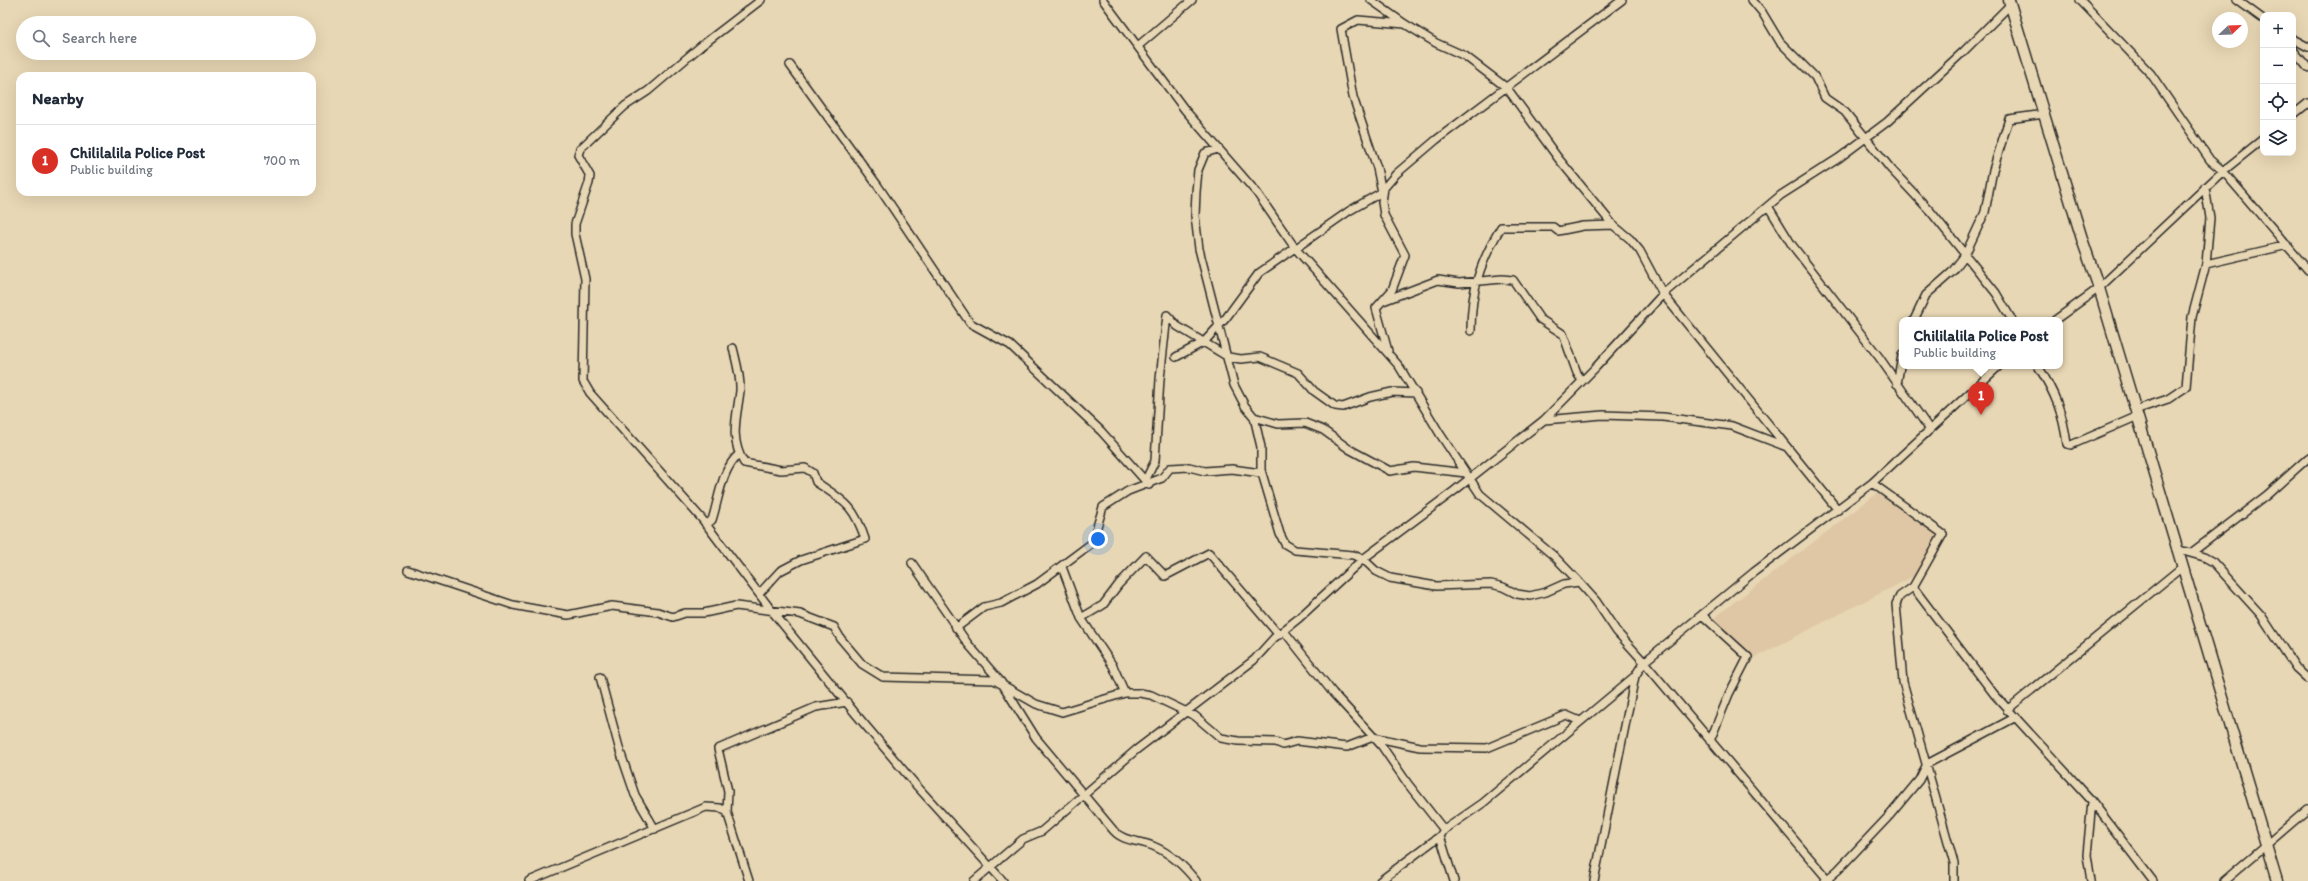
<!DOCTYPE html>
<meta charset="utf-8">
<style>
:root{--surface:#fff;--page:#f6f6f7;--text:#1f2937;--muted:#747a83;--line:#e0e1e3;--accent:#d93025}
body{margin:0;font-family:Itim,sans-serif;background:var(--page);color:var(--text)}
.controls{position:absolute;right:12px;top:12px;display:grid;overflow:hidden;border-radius:8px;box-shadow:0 4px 16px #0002}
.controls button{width:36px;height:36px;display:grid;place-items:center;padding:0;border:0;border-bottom:1px solid var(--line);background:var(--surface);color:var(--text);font:20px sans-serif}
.compass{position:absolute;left:2212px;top:12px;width:36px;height:36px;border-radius:50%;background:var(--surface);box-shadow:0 4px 16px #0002;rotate:67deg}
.you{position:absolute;left:1098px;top:539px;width:14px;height:14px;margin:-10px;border:3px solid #fff;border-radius:50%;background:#1a73e8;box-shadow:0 0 0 6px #1a73e833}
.badge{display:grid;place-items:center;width:26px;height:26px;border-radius:50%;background:var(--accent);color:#fff;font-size:13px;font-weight:700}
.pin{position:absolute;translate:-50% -33px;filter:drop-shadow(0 1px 2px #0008)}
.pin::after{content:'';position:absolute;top:21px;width:14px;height:12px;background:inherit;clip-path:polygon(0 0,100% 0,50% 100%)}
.popup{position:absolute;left:1899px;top:317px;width:164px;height:52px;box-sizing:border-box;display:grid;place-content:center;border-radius:8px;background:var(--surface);filter:drop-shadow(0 1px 3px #0005);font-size:13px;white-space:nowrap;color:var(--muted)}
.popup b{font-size:15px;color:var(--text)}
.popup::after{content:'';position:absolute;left:50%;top:100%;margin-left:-8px;border:8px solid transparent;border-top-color:var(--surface)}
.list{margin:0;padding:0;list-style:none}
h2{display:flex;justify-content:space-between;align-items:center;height:52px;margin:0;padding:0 16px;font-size:17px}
h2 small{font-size:13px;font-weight:400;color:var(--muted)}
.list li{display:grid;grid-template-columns:26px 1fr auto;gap:12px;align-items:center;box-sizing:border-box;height:72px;padding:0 16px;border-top:1px solid var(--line)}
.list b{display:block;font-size:15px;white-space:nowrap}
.list p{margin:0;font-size:13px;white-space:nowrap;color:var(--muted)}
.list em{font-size:13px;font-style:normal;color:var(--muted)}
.icon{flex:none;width:22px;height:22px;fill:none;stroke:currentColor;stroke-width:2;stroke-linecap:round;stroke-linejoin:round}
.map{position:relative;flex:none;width:2308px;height:881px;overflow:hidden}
.search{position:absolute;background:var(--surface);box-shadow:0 4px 16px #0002;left:16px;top:16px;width:300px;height:44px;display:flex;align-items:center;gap:10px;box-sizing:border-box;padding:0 14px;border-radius:22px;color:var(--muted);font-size:15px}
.panel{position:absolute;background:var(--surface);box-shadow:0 4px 16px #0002;left:16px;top:72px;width:300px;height:124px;border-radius:12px}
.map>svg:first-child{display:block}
.built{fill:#dfc7a5}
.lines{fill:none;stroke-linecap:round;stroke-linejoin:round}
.street-casing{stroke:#2b2b2b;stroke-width:10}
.secondary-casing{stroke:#2b2b2b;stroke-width:13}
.street{stroke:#e8d7b4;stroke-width:7}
.secondary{stroke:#e8d7b4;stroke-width:10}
</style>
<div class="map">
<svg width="2308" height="881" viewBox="0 0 2308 881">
<rect width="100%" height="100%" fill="#e8d7b4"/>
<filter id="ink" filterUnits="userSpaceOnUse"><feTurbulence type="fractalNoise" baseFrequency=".025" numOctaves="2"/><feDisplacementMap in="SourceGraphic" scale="8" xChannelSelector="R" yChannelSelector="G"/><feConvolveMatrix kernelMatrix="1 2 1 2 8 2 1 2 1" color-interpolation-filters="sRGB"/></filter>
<g filter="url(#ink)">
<path class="built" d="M1879,492L1938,534L1917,571L1918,574L1754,658L1711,620Z"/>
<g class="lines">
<g class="street-casing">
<path id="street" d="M761,0L701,46L648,91L625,106L580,149L578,155L590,176L589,183L575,224V234L585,279L583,381L590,393L702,519L772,611L855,713L915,784L1003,881
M1103,0L1185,110L1257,193L1295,248L1399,366L1440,434L1480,494L1555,557L1579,582L1596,601L1617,632L1644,662L1829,881
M1371,0L1405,24L1436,43L1465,56L1507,88L1558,158L1613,225L1630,239L1640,251L1663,294L1838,510
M1752,0L1762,12L1780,42L1815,77L1825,98L1845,112L1890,168L1931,212L1996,293L2012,320
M2080,0L2151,74L2210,160L2223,171L2308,270
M2237,0L2263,19
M2293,39L2308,47
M1138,46L1192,0
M2293,50L2308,68
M790,65L878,186L970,323L1010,345L1101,431L1149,485
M2293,115L2308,103
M1218,149L1205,153L1198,170L1196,192L1195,216L1199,249L1234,385L1245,406L1254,417L1278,424L1305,423L1323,430L1349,449L1390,471L1414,467L1466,473
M2205,187L2210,218L2206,264
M1768,206L1792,245L1879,357L1930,430
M1296,248L1349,211L1382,192L1377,168L1353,97L1341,29L1358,20L1405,24
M1383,301L1438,280L1459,283L1502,279L1513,280L1540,319L1563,334L1577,373L1582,381
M1914,320L1926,295L1952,272L1965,255L1985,212L1993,170L2009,119L2044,114
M2055,320L2099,288L2223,171L2263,139
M1471,331C1471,289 1480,263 1501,227H1553L1558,231L1583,226L1613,225
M733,348C736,361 741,377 740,391C737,417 729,438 744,463L781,470L805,468L813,473L816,482C844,501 854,505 865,539L801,560L780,571L759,594
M1388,351L1376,308L1392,290L1405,255L1384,215L1382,202L1384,188L1396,174L1436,140L1622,0
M1176,357L1204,342L1226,318L1259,273L1295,248
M2038,366C2055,393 2063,413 2067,444L2071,445L2138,416
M1897,384L1902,355
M2135,410L2168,399L2186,387L2192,317L2206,264L2288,245
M1254,417L1261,447V470L1280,534L1285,544L1295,550L1353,555L1363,559L1376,571L1390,578L1436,586L1491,584L1503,587L1517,594L1530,596L1546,592L1564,584L1579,582
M1544,420L1603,415L1663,417L1732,426L1787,447
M1145,481L1155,461L1160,379L1167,315L1177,326L1228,357L1241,359L1260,357L1298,373L1314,391L1335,406L1343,407L1370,397L1392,392L1416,393
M1872,483L1943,534L1913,587L1900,596L1896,604L1903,682L1954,863V881
M706,525L712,520C719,499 721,470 739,454
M2176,549L2204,557L2213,562L2261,615L2296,668L2308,679
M2191,553L2267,495L2308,458
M912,563L968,644L1001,682L1036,738L1114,831C1124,842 1139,840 1153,846C1170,853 1185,867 1196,881
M1062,567L1081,618L1113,666L1125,693
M408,570L513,605L568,615L612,606L658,612L673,617L685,613H704L736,606L800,614L834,627L841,639L862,664L883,677L994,680L1036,704L1062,712L1125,693H1140L1151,695L1195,716L1221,738L1238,741L1276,742L1283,745L1297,741L1347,747L1373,737L1420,747L1487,748L1566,715L1580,721
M1913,587L1994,694L2092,801L2153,881
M1702,615L1748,657L1729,694L1710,741
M1081,618L1103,605L1119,584L1146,556L1165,576L1209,553L1279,635
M956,628L984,607L1001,603L1037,584L1092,543L1103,507L1128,491L1162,478L1170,468L1189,467L1205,471L1232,469L1261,473
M1284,631L1333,693L1381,745L1408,784L1444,830
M600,677L620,751L635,795L655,829
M2007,710L2181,568
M1440,836L1454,881
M529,881L706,807L720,808L727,812
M749,881L727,812L728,791L718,749L816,707L847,702
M974,881L1023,839L1042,831L1136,750L1254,660L1274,638L1299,618L1363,559L1454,491L1544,420L1596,367L1663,294L1781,195L1839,158L1887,122L1964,51L2010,5
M1380,881L1440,836L1444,830L1483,803L1635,676L1644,662L1754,572L1872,483L1999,366
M1594,881L1635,676
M1825,881L1838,870L1890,815L1919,780L1927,764L2016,717
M2091,881L2087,855L2092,801
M2224,881L2308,809"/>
</g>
<g class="secondary-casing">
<path id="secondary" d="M2009,0L2083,242L2099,288L2277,881"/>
</g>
<use href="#street" class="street"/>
<use href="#secondary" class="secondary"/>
</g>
</g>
</svg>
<div class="controls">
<button>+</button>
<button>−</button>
<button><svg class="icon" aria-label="locate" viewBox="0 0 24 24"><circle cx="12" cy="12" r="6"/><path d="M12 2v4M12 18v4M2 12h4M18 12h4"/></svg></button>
<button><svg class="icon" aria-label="layers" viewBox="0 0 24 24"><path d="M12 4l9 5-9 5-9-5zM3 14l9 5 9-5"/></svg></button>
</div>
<svg class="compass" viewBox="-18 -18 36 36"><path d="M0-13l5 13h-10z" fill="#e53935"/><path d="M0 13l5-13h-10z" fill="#747a83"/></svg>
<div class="you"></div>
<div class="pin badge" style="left:1981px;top:415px">1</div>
<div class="popup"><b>Chililalila Police Post</b>Public building</div>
<div class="search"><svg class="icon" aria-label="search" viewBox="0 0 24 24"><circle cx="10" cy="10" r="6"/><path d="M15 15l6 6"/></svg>Search here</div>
<section class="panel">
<h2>Nearby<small></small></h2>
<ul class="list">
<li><span class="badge">1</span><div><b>Chililalila Police Post</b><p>Public building</p></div><em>700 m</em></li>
</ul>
</section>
</div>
